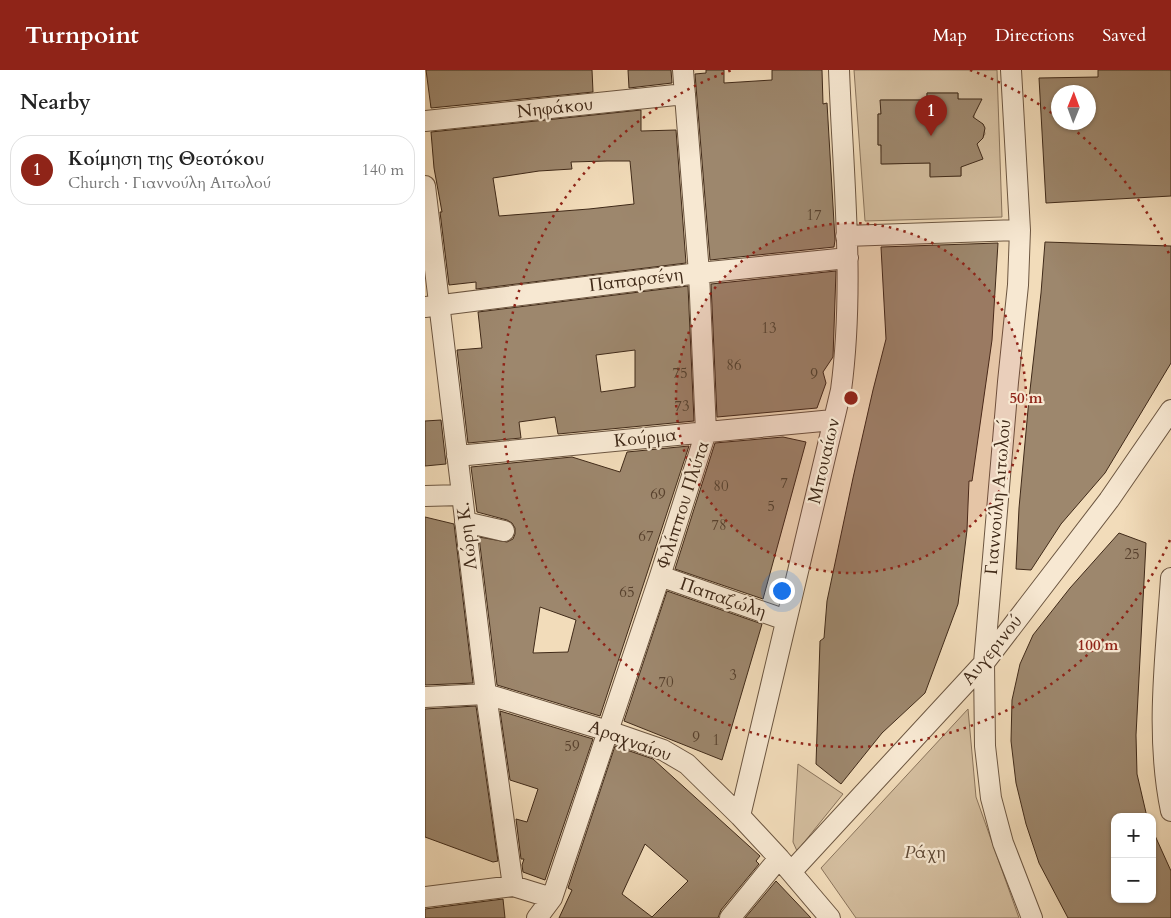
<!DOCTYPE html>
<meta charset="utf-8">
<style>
:root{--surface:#fff;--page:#f2f2f2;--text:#222;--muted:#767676;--line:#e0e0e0;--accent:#8f2418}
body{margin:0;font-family:Cardo,serif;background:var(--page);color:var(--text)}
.controls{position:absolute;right:15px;bottom:15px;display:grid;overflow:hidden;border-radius:10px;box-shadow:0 1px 4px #0004}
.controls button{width:45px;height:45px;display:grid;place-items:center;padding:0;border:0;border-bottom:1px solid var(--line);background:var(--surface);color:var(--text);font:25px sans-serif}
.compass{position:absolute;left:626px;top:15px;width:45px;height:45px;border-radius:50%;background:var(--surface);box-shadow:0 1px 4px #0004;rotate:1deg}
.you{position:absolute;left:356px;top:520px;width:18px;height:18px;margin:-12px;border:4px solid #fff;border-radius:50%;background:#1a73e8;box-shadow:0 0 0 8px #1a73e833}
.badge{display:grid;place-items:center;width:32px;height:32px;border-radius:50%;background:var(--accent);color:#fff;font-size:16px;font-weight:700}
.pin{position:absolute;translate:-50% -41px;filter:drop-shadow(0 1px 2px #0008)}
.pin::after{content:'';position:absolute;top:26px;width:18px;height:15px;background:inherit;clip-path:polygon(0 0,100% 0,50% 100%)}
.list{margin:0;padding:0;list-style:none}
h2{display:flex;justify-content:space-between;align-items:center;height:65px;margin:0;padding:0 20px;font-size:21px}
h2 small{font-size:16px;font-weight:400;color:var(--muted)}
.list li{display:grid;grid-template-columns:32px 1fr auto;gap:15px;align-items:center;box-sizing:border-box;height:70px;margin:0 10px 10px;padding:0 10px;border:1px solid var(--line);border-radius:20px}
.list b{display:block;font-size:19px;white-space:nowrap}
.list p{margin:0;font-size:16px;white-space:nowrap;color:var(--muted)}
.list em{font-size:16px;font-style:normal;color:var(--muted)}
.map{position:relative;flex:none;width:746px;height:848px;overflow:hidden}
header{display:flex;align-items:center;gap:30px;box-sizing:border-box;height:70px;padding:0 25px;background:var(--accent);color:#fff}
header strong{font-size:24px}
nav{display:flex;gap:28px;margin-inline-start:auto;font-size:18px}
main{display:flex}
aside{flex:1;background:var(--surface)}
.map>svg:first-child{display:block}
.green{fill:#d4be9f;stroke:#8a745c;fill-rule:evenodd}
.building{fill:#9d876d;stroke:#402a19;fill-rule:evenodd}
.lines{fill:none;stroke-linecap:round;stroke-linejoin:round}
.street-casing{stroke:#6c5641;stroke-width:22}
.street{stroke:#f7e8d2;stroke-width:20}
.ring{fill:none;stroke:#8f2418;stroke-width:2.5;stroke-dasharray:2.5 5}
.labels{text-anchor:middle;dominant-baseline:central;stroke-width:4.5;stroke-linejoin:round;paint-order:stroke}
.number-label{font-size:15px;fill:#57412e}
.street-label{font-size:18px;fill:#402a19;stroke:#f7e8d2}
.park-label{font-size:18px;font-style:italic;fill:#5e4834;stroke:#f7e8d2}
.centre{fill:#8f2418;stroke:#f7e8d2;stroke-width:2.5}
.ring-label{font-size:15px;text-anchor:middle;font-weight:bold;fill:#8f2418;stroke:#f7e8d2;stroke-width:4.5;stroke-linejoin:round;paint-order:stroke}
</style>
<header>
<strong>Turnpoint</strong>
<nav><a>Map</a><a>Directions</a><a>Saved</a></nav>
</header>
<main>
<aside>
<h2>Nearby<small></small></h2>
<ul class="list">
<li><span class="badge">1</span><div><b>Κοίμηση της Θεοτόκου</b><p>Church · Γιαννούλη Αιτωλού</p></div><em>140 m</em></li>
</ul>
</aside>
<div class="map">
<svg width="746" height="848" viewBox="0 0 746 848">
<rect width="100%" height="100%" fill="#f2dcba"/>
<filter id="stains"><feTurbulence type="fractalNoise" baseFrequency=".004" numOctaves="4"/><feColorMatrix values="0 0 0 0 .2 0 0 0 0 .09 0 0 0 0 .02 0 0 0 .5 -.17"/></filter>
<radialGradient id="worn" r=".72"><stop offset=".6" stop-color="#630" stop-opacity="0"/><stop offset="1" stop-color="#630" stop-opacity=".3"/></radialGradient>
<path class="green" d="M429,0H572L577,147L440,151ZM502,23H533V29L554,32L552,39L549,41V51L558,54L560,64L555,71L549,73L554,80L555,87L536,92V106H505V93L457,94L456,75H453V44H456V30H502Z
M543,639L551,727L594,848H431L396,798Z
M373,694L418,724L372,781L368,772Z"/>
<path class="building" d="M1,0H167L168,22L6,38Z
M203,0H246L247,13L204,18Z
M281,0H299V13L347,10V0H397L398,34L402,33L410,170L409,177L285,190L270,4L281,3Z
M673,0H746V126L621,133L614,8L673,7ZM634,22H664V52H634Z
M502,23H533V29H557L548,47L558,54L560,58L558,68L552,74L558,89L536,97V106L505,107V93L456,94V75H453V44H456L455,30H502Z
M216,40V61L251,60L261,193L51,219V212L24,215L15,142H17L9,98L6,62ZM182,91H205L209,134L164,139L74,146L68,108L114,101L147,99L146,92Z
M620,172L746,176V293L680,403L636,454L606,500L591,499L594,438L604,329L616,223Z
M573,173L567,270L547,411H544L542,460L533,534L500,623L457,663L416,714L391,694L395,571L399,568L402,531L428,408L448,320L461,269L456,177Z
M411,201L408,287L398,302L401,313L392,338L292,347L286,214Z
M263,216L269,351L133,364L130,347L94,352L96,368L43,373L32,280L57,278L53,242ZM210,280V317L176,322L171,285Z
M16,350L21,394L0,396V351Z
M358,367L381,372L338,529L250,499L290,373Z
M264,376L175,646L72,615L54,467L82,472L88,469L90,464V458L87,453L82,450L52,442L46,397L147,387L195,402L202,382ZM115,537L151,550L143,582L108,583Z
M0,447L29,454L48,613L0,615Z
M694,463L721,473L711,665L712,704L722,747H690V829H727V759L746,801V848H643L614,793L601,754L591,713L586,671L587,630L595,594L608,565L645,518Z
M242,521L337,554L297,690L199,651Z
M51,636L73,791L68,792L0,767V639Z
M75,641L168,669L120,810L98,802L97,795L99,789H96L91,749L102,752L113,719L85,710Z
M190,676L228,689L335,786L331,791L334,794L296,840L293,848H134L147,820L143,818ZM220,774L263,811L227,847L197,824Z
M351,811L386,848H320Z
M78,829L80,848H0V839Z"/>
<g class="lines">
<g class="street-casing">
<path id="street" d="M586,0L595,160L593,215L583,312L559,593L560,676L566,728L578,773L607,848
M0,51L260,24
M0,116L61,624L88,816
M421,166L595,160
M0,237L274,203L423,188
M32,386L408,350
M0,426L37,425
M40,452L79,461
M235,506L361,550
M746,508C741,585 730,664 746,741
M0,627L61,624L183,661L238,680L262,694L315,746L354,788L405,848
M315,746L416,320C430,215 418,106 414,0
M366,802L559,593L684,430L746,340
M0,827L88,816L127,828
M112,848L127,828L235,506L281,362L274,203L258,0
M305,848L354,788"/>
</g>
<use href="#street" class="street"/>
</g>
<circle cx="426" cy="328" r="175" fill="#8f2418" fill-opacity=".12"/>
<g class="ring">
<circle cx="426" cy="328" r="175"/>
<path d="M745 470A349 349 0 1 1 307 0M545 0A349 349 0 0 1 631 46M641 53A349 349 0 0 1 745 186"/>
</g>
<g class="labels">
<g class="number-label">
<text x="389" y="145">17</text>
<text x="344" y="258">13</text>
<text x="309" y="295">86</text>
<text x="255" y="303">75</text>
<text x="389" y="304">9</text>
<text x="257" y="336">73</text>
<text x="359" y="413">7</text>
<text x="296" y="416">80</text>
<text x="233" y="424">69</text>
<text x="346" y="436">5</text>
<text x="294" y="455">78</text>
<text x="221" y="466">67</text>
<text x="707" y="484">25</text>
<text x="202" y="522">65</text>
<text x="308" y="605">3</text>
<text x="241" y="612">70</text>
<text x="271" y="667">9</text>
<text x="291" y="670">1</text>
<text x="147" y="676">59</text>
</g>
<g class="street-label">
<text transform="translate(130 38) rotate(-6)">Νηφάκου</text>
<text transform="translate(211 210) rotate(-7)">Παπαρσένη</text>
<text transform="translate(220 368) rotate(-6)">Κούρμα</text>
<text transform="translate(399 391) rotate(-77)">Μπουαίων</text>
<text transform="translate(573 427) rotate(-85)">Γιαννούλη Αιτωλού</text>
<text transform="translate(258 435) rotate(-72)">Φιλίππου Πλύτα</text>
<text transform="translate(42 466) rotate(-97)">Λώρη Κ.</text>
<text transform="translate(298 528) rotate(19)">Παπαζώλη</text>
<text transform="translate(567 580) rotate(-51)">Αυγερινού</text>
<text transform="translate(205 671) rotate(20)">Αραχναίου</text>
</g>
<g class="park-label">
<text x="500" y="782">Ράχη</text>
</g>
</g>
<circle cx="426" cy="328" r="8" class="centre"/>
<g class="ring-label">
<text x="601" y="333">50 m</text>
<text x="673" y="580">100 m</text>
</g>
<rect width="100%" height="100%" filter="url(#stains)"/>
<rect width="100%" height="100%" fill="url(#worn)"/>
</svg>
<div class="controls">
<button>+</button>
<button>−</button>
</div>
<svg class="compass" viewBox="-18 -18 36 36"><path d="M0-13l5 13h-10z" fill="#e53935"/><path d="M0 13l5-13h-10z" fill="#767676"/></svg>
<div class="you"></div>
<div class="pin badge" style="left:506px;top:66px">1</div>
</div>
</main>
